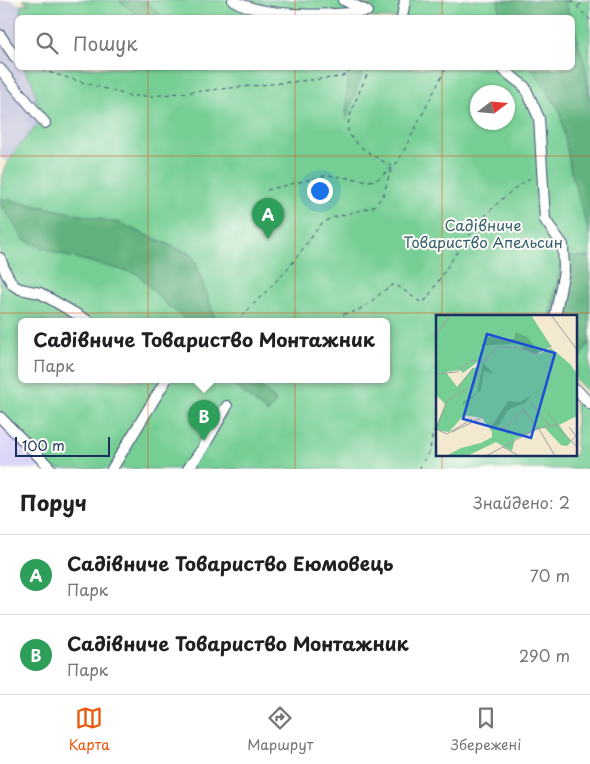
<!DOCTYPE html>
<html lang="uk">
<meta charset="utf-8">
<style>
:root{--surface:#fff;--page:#f2f2f2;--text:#202124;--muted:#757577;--line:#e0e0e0;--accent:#ea580c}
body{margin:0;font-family:"Playpen Sans",sans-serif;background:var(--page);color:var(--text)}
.compass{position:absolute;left:470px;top:85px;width:45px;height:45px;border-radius:50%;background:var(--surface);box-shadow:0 1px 4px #0004;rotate:74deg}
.scale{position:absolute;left:15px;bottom:12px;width:95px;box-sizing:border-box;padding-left:5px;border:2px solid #1b2f5e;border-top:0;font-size:14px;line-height:18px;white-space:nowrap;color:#1b2f5e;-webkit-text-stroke:4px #fdfcf7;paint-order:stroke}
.you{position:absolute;left:319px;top:190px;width:18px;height:18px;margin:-12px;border:4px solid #fff;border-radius:50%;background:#1a73e8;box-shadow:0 0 0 8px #1a73e833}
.badge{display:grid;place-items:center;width:32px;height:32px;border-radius:50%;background:var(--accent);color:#fff;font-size:16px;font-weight:700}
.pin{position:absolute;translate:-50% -41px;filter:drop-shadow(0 1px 2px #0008)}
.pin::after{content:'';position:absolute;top:26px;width:18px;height:15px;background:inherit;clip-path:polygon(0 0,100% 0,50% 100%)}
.popup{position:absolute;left:18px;top:318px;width:372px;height:65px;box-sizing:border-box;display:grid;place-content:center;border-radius:8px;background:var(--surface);filter:drop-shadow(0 1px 4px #0005);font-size:16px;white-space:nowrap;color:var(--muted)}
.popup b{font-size:19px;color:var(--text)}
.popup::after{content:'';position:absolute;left:50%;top:100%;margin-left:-10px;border:10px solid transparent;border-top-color:var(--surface)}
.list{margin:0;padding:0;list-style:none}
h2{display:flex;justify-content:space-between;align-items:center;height:65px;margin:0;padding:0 20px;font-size:21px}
h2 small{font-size:16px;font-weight:400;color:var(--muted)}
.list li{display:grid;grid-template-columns:32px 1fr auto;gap:15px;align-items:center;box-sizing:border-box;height:80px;padding:0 20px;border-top:1px solid var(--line)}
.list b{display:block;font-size:19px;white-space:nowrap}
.list p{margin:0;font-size:16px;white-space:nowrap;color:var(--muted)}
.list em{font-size:16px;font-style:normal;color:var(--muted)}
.icon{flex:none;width:28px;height:28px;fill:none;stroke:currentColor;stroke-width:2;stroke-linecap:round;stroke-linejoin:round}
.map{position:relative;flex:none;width:590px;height:469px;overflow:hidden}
.search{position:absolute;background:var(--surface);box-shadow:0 1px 4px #0004;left:15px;right:15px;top:15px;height:55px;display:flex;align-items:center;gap:12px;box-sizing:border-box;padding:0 18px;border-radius:8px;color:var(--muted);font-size:19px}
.sheet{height:225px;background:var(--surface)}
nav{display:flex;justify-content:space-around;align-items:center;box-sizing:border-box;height:70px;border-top:1px solid var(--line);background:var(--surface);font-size:14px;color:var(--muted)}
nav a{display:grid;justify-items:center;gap:2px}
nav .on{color:var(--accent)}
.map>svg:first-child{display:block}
.built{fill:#dbd6f7}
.industrial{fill:#c1c2dd}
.green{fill:#75ce94;stroke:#487e79;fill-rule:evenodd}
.forest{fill:#60b17e;stroke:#3e706e}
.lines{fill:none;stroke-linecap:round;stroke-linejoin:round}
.minor-casing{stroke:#3b4b6f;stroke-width:12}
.path{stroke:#3b4b6f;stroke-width:1;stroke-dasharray:4 4;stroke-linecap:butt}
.minor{stroke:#fff;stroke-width:10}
.grid{fill:none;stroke:#de5710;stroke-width:1;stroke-opacity:0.55}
.labels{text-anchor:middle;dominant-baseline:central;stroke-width:4;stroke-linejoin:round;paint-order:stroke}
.park-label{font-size:15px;fill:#365f6e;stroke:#fdfcf7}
.inset-road{fill:none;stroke:#9d9fa3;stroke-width:1}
.view{fill:#1d4ed8;fill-opacity:0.15;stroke:#1d4ed8;stroke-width:2.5}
.inset-edge{fill:none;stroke:#1b2f5e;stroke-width:2.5}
</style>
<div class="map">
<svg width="590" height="469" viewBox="0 0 590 469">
<rect width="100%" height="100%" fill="#fdfcf7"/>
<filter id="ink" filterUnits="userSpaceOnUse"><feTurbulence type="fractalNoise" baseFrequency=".02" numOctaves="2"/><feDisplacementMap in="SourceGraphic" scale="10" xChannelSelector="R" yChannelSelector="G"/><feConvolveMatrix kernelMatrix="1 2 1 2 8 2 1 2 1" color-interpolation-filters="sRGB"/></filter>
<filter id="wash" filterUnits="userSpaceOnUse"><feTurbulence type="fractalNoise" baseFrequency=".0096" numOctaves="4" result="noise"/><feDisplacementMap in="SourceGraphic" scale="20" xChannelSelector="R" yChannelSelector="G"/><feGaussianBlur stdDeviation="1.12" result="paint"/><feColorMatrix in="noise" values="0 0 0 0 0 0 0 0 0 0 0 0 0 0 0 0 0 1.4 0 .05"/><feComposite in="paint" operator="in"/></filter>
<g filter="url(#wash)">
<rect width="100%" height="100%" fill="#f3e9d1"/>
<path class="built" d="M0,423L44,469H0Z"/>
<path class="industrial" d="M0,0H10L21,5V17L18,18V68H24L33,84L41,121L6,162L0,157Z"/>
<path class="green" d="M22,0H119L140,17L21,18V5L30,4Z
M144,0H357C367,8 374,5 384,0H499V17L375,18L366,15L364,18L163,17Z
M563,0H590V100L585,66L573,25L572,18L570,17L565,1Z
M24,68H348L347,117L364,68H532L560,111L572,174L590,237V257L562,256L550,316L438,317V455H576V399L590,412V469H52L0,414V202L25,240L56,253L138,274L167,305L190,322H21V380H228L268,413L276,400L253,380H386V322H216L193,255L119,223L0,198C0,162 19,147 41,121L33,84ZM478,92H508V122H478Z
M590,341V394L576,380V363Z"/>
<path class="forest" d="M119,0H144L163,17H140Z
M499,0H563L565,1L570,17H499Z
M573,25L585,66L590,100V237L571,172L560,111L532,68H572Z
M348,68H364L346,119Z
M0,198L119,223L193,256L216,322H190L167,305L138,274L56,253L24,240L0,202Z
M562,256L590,257V341L576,363V317H550Z
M228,380H253L276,401L268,413Z"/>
</g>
<g filter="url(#ink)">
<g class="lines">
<g class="minor-casing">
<path id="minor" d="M233,0C261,18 335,16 367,11
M343,0L367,11
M402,18L405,0
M0,35L15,57
M501,68L525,87L539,118L545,220L563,245L564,271L555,317
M0,69L45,123
M0,258L6,273L13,285L20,289L40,293L90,322
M576,389L590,404
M0,417L51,469
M112,469L166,380
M188,469L203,448L227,406"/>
</g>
<path class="path" d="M571,0L590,20
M578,6L585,0
M34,68L130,96H151L341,77L349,72L351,68
M370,68C365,80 346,118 348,130C349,142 381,161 392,166L398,162L446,68
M267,190L328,175L370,181L378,179L392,167
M343,314C369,311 373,295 395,284L420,302L426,300C456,254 484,204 534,176
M236,322L288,269L321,224L331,218L373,207L383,196L392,167
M419,469L430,450L433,432L438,425"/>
<use href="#minor" class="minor"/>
</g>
</g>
<path class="grid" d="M148,0V18M295,0V18M442,0V18M148,68V469M295,68V469M442,68V317M0,156H590M0,313H590M442,455V469"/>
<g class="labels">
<g class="park-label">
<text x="483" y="224">Садівниче<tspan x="483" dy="17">Товариство Апельсин</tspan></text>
</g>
</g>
<g transform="translate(436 315)">
<rect width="141" height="141" fill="#f3e9d1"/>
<path d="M0,0H95L115,31L104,37L79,17L78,24L61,22L60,29L89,28L103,39L115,33L134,49L141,59V101L123,110L135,127L131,131L125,130L108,112L79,124L76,136L60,127L31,141H10L25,133L45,128L56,122V117L46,103L28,100L13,117L3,116L0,112L9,89L0,80ZM43,46V52L37,53L21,72L10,57L24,55L27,58Z" fill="#75ce94" fill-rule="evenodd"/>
<path d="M79,17L91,22L104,37L98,39L87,33L88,28L45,31L51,22L78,24ZM47,48L58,59L48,56L45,75L27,90V87L41,78ZM96,80L89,88L72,95L63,110L55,112L72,86L84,87Z" fill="#60b17e"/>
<path class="inset-road" d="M115,0L142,36M0,21L14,0M0,59L21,57L36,45L48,47L61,32L85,33L100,39L116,31M22,73L37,53M95,88L114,111M85,91L102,113M112,98L122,110M36,104L11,119L0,114L11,86L38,69L44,51M133,112L140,121L135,126M58,114L69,113L88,95M103,114L119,141M16,117L47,102M67,132L83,141M50,141L100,114L120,110L142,133"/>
<path class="view" d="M51,19L119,38L95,123L27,104Z"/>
<rect width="141" height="141" class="inset-edge"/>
</g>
</svg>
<svg class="compass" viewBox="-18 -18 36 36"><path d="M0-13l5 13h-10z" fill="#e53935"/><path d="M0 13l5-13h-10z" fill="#757577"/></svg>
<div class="scale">100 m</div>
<div class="you"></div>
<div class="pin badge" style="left:268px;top:239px;background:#2e9e5b">A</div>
<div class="pin badge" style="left:204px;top:441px;background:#2e9e5b">B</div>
<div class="popup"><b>Садівниче Товариство Монтажник</b>Парк</div>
<div class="search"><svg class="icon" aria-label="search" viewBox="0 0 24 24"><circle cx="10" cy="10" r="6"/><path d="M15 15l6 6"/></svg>Пошук</div>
</div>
<section class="sheet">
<h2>Поруч<small>Знайдено: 2</small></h2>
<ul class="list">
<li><span class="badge" style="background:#2e9e5b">A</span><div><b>Садівниче Товариство Еюмовець</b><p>Парк</p></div><em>70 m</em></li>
<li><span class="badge" style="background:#2e9e5b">B</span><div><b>Садівниче Товариство Монтажник</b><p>Парк</p></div><em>290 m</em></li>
</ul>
</section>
<nav>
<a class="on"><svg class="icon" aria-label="map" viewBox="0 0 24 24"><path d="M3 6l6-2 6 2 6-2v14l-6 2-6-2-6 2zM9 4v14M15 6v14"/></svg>Карта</a>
<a><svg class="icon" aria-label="directions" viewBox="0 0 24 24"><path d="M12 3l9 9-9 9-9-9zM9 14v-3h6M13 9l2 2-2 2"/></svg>Маршрут</a>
<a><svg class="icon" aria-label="saved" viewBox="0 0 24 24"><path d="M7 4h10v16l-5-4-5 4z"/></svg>Збережені</a>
</nav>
